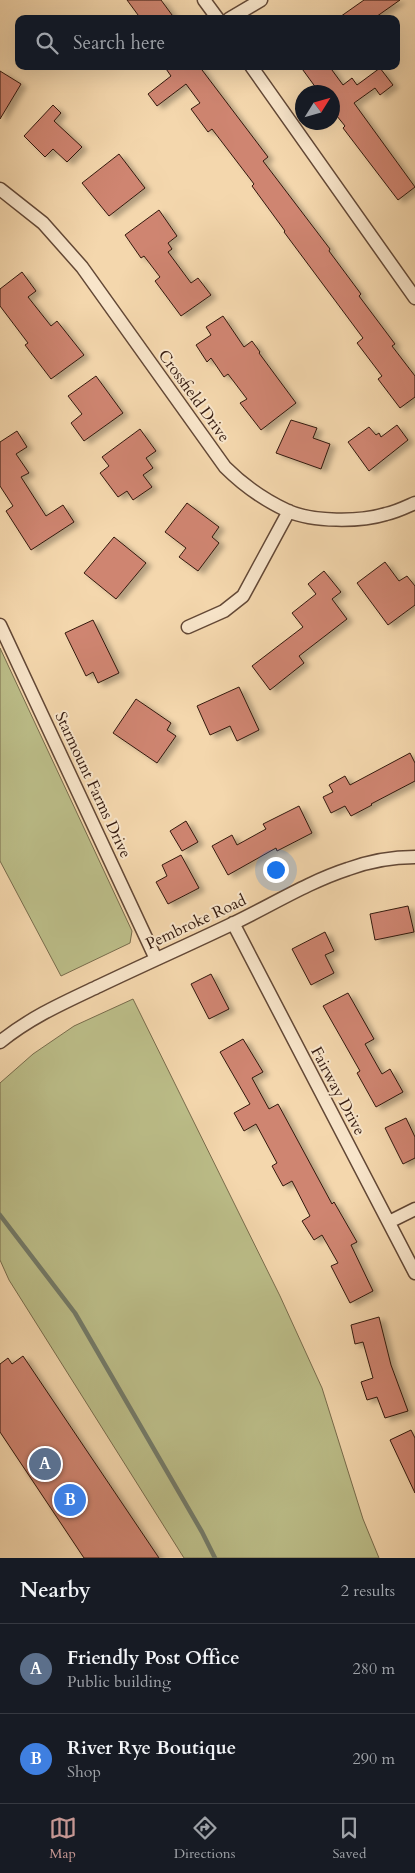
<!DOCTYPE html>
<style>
:root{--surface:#171b24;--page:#20242c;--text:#f1f3f6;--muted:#9ea1a6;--line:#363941;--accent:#c59692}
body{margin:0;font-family:Cardo,serif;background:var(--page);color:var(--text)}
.compass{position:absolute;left:295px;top:85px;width:45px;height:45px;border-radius:50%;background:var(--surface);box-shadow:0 5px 20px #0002;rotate:53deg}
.you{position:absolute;left:275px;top:869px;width:18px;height:18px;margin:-12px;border:4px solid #fff;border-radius:50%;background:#1a73e8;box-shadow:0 0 0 8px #1a73e833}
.badge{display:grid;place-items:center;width:32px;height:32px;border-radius:50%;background:var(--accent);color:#fff;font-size:16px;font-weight:700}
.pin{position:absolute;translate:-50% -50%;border:2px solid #fff;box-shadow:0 1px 5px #0006}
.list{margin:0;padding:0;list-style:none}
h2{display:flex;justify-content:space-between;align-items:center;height:65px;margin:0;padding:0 20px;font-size:21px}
h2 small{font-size:16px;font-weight:400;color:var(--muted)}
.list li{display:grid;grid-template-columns:32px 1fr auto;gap:15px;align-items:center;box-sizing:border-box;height:90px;padding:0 20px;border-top:1px solid var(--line)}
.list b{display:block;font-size:19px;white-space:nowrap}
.list p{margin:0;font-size:16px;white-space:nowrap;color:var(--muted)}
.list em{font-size:16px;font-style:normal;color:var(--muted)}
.icon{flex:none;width:28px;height:28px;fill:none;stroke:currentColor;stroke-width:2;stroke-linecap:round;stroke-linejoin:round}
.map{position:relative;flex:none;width:415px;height:1558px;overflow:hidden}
.search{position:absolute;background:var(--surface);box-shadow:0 5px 20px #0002;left:15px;right:15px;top:15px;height:55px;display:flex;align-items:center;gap:12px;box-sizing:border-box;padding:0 18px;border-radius:10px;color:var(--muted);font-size:19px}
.sheet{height:245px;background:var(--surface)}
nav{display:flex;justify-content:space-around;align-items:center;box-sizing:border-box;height:70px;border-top:1px solid var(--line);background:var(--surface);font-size:14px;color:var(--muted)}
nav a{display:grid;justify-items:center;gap:2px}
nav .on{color:var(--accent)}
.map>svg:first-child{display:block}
.green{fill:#bcbe89;stroke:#786c4c}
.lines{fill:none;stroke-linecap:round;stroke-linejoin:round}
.stream{stroke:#737a68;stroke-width:4.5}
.building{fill:#cf8571;stroke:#33190e;filter:url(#shadow)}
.minor-casing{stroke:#634836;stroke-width:15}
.minor{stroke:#f8e5ca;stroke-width:12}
.labels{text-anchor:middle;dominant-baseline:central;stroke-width:4;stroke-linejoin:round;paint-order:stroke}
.street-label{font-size:16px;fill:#33190e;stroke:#f8e5ca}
</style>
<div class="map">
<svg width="415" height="1558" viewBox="0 0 415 1558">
<defs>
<filter id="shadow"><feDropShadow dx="5.5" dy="3" stdDeviation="2.5" flood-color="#0004"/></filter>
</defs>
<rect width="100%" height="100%" fill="#f4d7ad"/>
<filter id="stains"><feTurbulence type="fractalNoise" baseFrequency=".004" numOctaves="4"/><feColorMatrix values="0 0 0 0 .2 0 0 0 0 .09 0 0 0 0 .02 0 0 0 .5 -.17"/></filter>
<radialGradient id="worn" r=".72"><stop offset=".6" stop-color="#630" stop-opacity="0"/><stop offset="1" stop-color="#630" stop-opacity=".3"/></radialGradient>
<path class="green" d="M0,648L132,931L130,943L61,976L0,861Z
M133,999L280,1296L322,1388L363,1519L379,1558H184L9,1280L0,1260V1083L33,1054L74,1026Z"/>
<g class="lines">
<path class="stream" d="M0,1215L75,1313L202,1532L215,1558"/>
</g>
<path class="building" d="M127,0H161L175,19H141Z
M364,0H400L373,19H337Z
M164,66H199L268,157L263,161L330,249L329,251L361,294L359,296L395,344L392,346L415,376V397L400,408L378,379L382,376L357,343L363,338L284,232L285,231L252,186L254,184L212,129L208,132L191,109L200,103L186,84L157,106L148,94L171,76Z
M300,66H329L343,85L352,78L357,85L380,68L393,85L380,95L375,88L354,103L415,187L398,200L343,128L345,126L332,110V92H319Z
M0,71L21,84L0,119Z
M53,105L61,113L54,121L82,147L67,162L53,149L45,157L24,136Z
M119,154L145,188L109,216L82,183Z
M159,210L177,236L168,243L172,249L168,252L191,283L198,278L211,295L181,316L155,281L160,277L144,256L141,258L125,235Z
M22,272L36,291L28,297L51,326L57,321L84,355L51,379L25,345L28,343L0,306V289Z
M223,316L244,347L252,341L260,352L259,353L296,403L261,430L240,403L247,399L228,374L224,377L211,358L207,362L196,345L211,335L206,327Z
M96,376L123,413L84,441L71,423L82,414L68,396Z
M291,420L317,428L313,438L330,444L321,469L276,453Z
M397,425L408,440L369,471L348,442L369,427L376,435L379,433L381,437Z
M140,429L156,451L146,458L153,468L143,475L152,487L133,500L127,491L118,497L100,473L109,466L102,457Z
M17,431L27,447L16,454L29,473L21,477L46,516L63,505L74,522L31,550L6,511L13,506L0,486V442Z
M187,503L219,527L212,537L219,543L198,571L179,557L186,548L165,532Z
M114,537L146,563L116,599L84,573Z
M385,562L399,581L407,576L415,586V605L388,625L357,583Z
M324,571L341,592L332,599L347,619L299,656L304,663L270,690L252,666L303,627L292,613L316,594L308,584Z
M93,620L119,673L98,683L93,672L86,676L65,633Z
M239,687L259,730L237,741L230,726L210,735L197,706Z
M136,699L171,723L167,730L176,736L157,763L113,733Z
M410,753L415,763V781L371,804L372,805L351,816L345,806L331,813L323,797L333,792L329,785L345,776L350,785Z
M299,806L312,833L277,851L276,848L228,875L212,846L232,835L237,845L266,829L263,824Z
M186,821L198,842L182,851L170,831Z
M181,855L199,888L168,904L156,882L167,876L162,865Z
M408,906L414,932L375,940L370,914Z
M325,932L334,951L325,955L334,973L311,985L292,949Z
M211,974L229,1009L209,1019L191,984Z
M348,993L374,1039L365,1044L382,1074L390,1069L403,1092L376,1107L357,1073L360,1071L323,1006Z
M243,1039L263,1072L252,1078L269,1109L278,1104L332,1204L334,1202L357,1242L351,1245L373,1291L350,1303L331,1266L338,1263L322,1235L314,1240L302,1221L310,1216L292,1181L283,1186L272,1166L277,1163L256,1124L244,1131L234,1113L250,1104L220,1052Z
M406,1118L415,1137V1158L403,1164L385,1128Z
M379,1317L391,1365L408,1411L385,1418L377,1397L367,1400L361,1382L373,1378L363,1342L355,1344L351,1325Z
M23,1356L159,1558H84L0,1432V1364L8,1358L12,1364Z
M411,1430L415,1438V1493L390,1440Z"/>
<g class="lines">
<g class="minor-casing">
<path id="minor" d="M204,0L218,19
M229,19L261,0
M251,66L415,298
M0,189L43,223L82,267L225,467C243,485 264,500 288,511C313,522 360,522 386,514C396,512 406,507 415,503
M0,625L156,959
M188,627L224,611L243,596L289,511
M233,923L415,1273
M0,1042C31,1017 63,1003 99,986C143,965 188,945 232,924C270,906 308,882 348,869C370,861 392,857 415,857
M389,1222L415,1209"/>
</g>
<use href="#minor" class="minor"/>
</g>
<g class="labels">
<g class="street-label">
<text transform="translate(194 396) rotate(54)">Crossfield Drive</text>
<text transform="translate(93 785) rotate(65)">Starmount Farms Drive</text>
<text transform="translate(196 922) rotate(-25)">Pembroke Road</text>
<text transform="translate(338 1091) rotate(62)">Fairway Drive</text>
</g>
</g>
<rect width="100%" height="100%" filter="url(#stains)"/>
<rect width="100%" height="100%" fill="url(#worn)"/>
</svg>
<svg class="compass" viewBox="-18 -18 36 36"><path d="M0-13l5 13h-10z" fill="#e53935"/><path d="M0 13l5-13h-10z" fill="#9ea1a6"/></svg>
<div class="you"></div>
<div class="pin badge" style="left:45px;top:1464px;background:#5c6f8a">A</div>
<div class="pin badge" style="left:70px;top:1500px;background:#3f7fe0">B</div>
<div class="search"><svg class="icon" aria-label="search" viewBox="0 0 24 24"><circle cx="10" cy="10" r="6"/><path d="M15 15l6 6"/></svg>Search here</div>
</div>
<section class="sheet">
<h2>Nearby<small>2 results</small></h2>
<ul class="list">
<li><span class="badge" style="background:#5c6f8a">A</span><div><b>Friendly Post Office</b><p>Public building</p></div><em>280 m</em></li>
<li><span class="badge" style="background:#3f7fe0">B</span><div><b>River Rye Boutique</b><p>Shop</p></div><em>290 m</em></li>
</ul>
</section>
<nav>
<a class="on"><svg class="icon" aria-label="map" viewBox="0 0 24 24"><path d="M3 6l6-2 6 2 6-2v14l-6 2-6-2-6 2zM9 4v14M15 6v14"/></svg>Map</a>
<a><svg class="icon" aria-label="directions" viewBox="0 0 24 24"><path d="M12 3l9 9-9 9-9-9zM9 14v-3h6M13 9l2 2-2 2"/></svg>Directions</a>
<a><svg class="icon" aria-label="saved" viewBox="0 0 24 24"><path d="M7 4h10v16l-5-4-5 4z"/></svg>Saved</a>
</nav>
